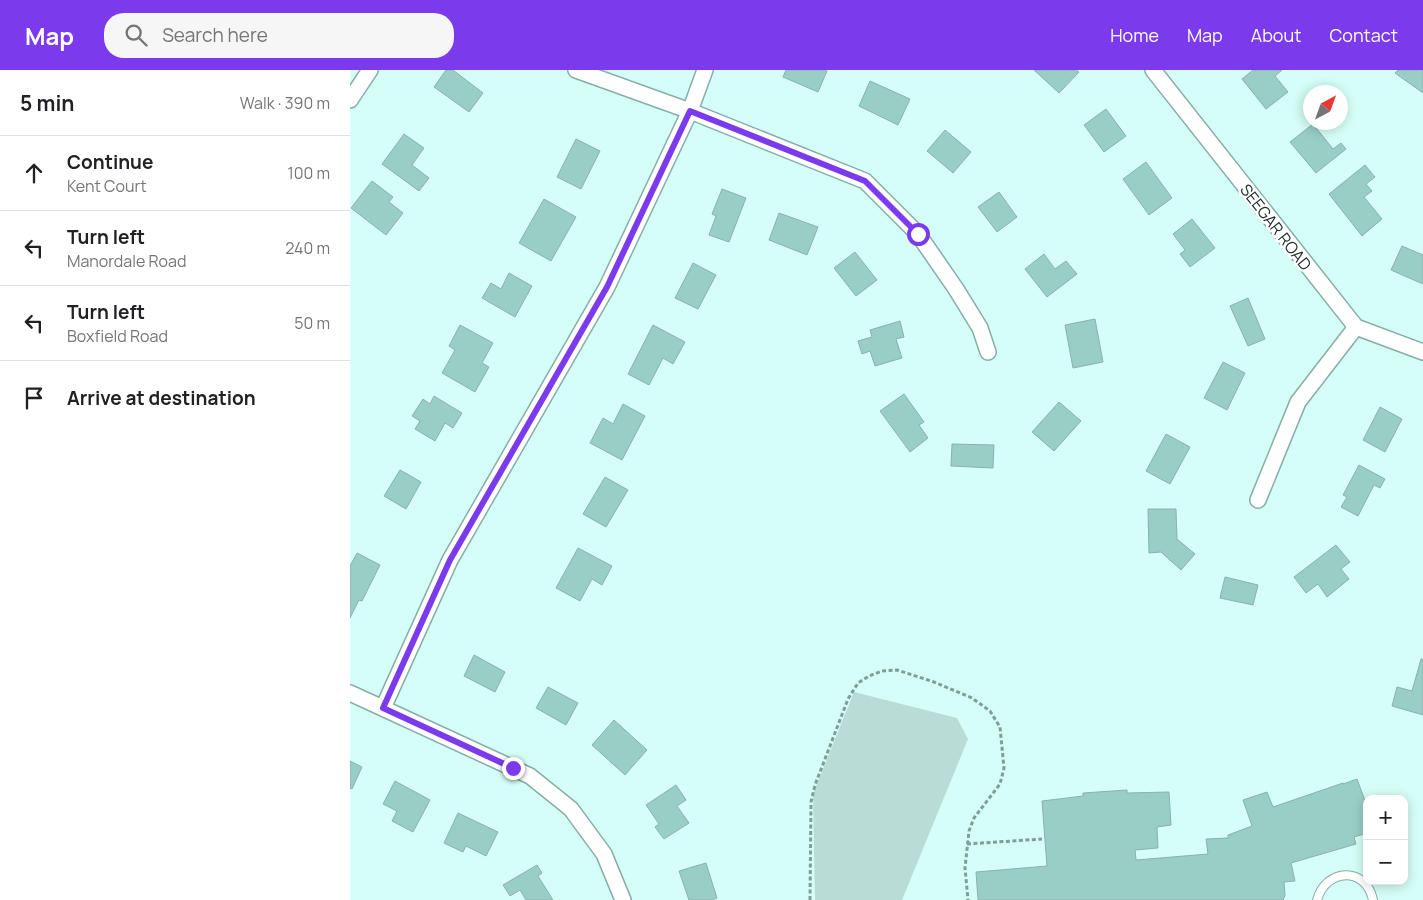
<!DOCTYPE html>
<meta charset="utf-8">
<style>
:root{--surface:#fff;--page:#f6f6f6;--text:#202124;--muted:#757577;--line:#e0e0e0;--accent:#7c3aed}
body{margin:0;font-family:Manrope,sans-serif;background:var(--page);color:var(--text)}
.controls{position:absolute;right:15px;bottom:15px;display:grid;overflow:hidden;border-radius:10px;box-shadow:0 2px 12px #0003}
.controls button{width:45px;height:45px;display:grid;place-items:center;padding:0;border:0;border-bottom:1px solid var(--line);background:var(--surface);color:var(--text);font:25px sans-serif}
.compass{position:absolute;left:953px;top:15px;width:45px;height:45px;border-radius:50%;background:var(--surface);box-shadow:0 2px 12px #0003;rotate:41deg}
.stop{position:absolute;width:15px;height:15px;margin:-11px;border:4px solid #7c3aed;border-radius:50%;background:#fff}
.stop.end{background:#7c3aed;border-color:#fff;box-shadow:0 1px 5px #0008}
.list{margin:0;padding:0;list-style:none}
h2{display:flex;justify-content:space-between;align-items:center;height:65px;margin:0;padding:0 20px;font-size:21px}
h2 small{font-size:16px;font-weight:400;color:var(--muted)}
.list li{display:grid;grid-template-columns:32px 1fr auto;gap:15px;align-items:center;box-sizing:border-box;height:75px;padding:0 20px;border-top:1px solid var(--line)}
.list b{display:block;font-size:19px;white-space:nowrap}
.list p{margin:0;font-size:16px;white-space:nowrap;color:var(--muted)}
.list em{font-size:16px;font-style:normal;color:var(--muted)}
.icon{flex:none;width:28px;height:28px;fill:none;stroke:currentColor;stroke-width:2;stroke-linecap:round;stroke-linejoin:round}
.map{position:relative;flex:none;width:1073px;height:830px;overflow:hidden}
header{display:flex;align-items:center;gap:30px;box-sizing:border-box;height:70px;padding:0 25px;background:var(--accent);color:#fff}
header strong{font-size:24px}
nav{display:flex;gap:28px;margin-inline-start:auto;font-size:18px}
.search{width:350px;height:45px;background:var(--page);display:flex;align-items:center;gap:12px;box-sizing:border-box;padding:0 18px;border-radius:20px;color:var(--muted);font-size:19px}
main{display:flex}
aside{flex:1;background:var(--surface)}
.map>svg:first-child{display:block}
.pitch{fill:#b9dcd6}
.building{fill:#98cec5;stroke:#8ab2ac}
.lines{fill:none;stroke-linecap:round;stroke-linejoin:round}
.service-casing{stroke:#86aea8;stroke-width:10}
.minor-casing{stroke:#86aea8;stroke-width:18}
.path{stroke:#809d99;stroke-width:3;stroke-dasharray:4 2.5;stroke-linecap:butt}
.service{stroke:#fff;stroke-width:8}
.minor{stroke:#fff;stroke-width:15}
.route{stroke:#7c3aed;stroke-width:6}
.labels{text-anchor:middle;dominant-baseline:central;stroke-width:5;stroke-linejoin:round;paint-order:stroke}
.street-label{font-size:16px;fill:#21312f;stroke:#fff}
</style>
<header>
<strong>Map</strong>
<div class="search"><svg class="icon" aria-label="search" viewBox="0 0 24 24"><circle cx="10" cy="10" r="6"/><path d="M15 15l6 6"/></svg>Search here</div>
<nav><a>Home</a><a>Map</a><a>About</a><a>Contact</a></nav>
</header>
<main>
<aside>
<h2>5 min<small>Walk · 390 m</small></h2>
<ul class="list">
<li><svg class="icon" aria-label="ahead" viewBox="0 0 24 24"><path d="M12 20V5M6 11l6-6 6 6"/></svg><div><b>Continue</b><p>Kent Court</p></div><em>100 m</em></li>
<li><svg class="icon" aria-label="left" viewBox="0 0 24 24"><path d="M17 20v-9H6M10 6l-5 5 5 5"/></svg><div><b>Turn left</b><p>Manordale Road</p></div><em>240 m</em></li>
<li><svg class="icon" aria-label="left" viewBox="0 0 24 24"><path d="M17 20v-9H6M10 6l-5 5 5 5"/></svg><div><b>Turn left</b><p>Boxfield Road</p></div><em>50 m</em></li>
<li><svg class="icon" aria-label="arrive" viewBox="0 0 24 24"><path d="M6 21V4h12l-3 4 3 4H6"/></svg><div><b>Arrive at destination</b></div></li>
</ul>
</aside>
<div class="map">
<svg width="1073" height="830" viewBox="0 0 1073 830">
<rect width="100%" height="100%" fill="#d4fef7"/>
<path class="pitch" d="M504,622L607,648L618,669L552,830H465L463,724Z"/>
<path class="building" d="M96,0H103L133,23L119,42L84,17Z
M436,0H475L477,1L468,22L433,7Z
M684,0H726L729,2L709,23Z
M903,0H932L925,6L938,22L916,39L892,9Z
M1048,0H1073V23L1045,3Z
M520,11L560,29L548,55L509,36Z
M756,39L776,66L754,82L734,55Z
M963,54L983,79L991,73L996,79L966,103L940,72Z
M595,60L621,82L603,103L577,81Z
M54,64L74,78L62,95L79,108L69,121L32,94Z
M226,69L250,81L231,119L207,107Z
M796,92L822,128L799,145L773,109Z
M1015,95L1025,107L1016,114L1022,121L1014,127L1032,149L1012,166L979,124Z
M22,111L43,127L39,132L53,143L36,165L1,138Z
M372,119L396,128L379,172L359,165L366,146L362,144Z
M649,122L667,147L647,162L628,137Z
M194,129L226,147L201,191L169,173Z
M429,143L468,157L457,185L419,170Z
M842,149L865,178L840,197L830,184L835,180L823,164Z
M1052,176L1073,185V214L1041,200Z
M505,182L527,210L506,226L484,198Z
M694,184L705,199L716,191L727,204L697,227L675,199Z
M343,193L366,205L348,239L325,228Z
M159,203L182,216L165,247L132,228L141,213L151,219Z
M898,228L915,269L898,276L880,236Z
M745,249L753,292L723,298L715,255Z
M550,251L554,267L546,269L552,288L525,296L520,281L512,284L508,271L522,267L520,260Z
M110,255L143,273L132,293L139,297L125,322L92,303L105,280L99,276Z
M303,255L335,272L323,294L313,288L299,315L278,304Z
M873,292L895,303L877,340L854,328Z
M554,324L574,352L569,355L578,368L560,382L530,341Z
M84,326L112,343L103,358L95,353L85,371L65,359L70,351L62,346L73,329L80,334Z
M709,332L731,351L704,381L682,362Z
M273,334L295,346L272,390L240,373L253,348L263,354Z
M1030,337L1052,349L1035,382L1013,370Z
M816,364L840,377L820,414L796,401Z
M602,374L644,375L643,398L601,396Z
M1009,395L1035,409L1030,418L1024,415L1008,446L991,437L997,427L993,425Z
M50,400L71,412L56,439L34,426Z
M255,407L278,420L256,457L233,444Z
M798,439H826L827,469L845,484L831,500L811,482L799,483Z
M986,475L1000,492L991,499L999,509L977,527L968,514L956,523L944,507Z
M228,478L262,496L252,515L242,509L230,531L206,518Z
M7,483L30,495L12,531L9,530L0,548V496Z
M875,507L908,515L903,535L870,528Z
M124,585L155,602L145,622L114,606Z
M1071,589H1073V645L1042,636L1047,617L1062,621Z
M198,617L228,633L216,655L186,638Z
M264,650L297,680L275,705L242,675Z
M0,691L12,697L2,719L0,718Z
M1007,709L1017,736V763L1004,767L1006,774L941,793L945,811L934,812L935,825L933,830H628L626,802L697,796L692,731L733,726V723L777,720V723L819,722L821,755L807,757L808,778L785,780L786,790L858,784L856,769L878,768V765L902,756L893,730L917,722L923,737L993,713V714Z
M45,711L80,730L63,762L42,751L47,741L33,734Z
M326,715L336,730L327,736L339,753L314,769L305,757L309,754L296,735Z
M108,743L148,762L136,786L116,776L113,782L94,773Z
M356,793L367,828L362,830H339L329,801Z
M187,795L192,803L188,806L203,830H176L170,820L160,826L153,815Z"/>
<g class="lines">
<g class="service-casing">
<path id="service" d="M967,830C976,798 1016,796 1023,830"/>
</g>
<g class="minor-casing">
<path id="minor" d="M226,0L340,41L515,111L568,164L606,219L630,258L638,282
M803,0L1006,257L1073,282
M0,30L20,0
M908,430L948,332L1006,257
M0,623L180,706L221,739L254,784L273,830
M33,638L100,490L257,217L340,41L355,0"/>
</g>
<path class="path" d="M617,774L692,769
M460,830L461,732L465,715L498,629L508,613L519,606L532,601L547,600L584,612L622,628L640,641L650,657L654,698L650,714L624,748L619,761L615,798L618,830"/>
<use href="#service" class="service"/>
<use href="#minor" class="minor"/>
</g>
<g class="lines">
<path class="route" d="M163,698L33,638L100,490L257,217L340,41L515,111L568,164"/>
</g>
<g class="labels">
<g class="street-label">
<text transform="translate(926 157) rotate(52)">SEEGAR ROAD</text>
</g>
</g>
</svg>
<div class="controls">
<button>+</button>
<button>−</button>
</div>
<svg class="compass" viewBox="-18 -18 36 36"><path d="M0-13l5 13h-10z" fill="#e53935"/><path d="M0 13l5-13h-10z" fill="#757577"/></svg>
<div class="stop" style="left:568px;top:164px"></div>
<div class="stop end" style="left:163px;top:698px"></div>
</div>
</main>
